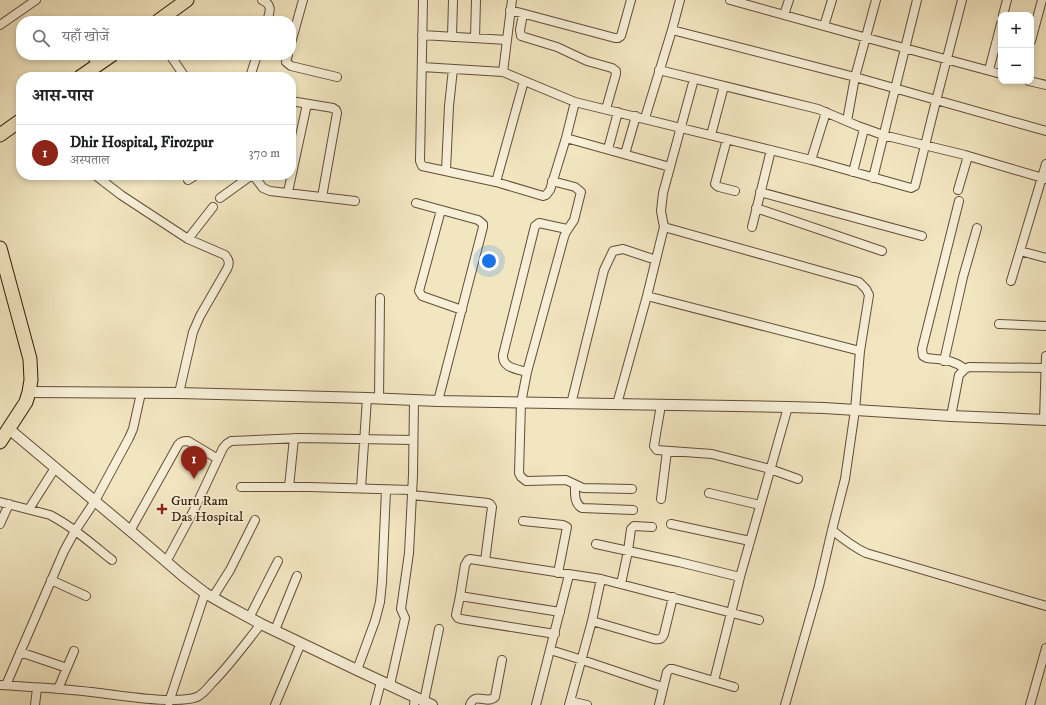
<!DOCTYPE html>
<html lang="hi">
<meta charset="utf-8">
<style>
:root{--surface:#fff;--page:#f6f6f6;--text:#202124;--muted:#757577;--line:#e0e0e0;--accent:#8f2418}
body{margin:0;font-family:"IM FELL DW Pica","Noto Serif Devanagari",serif;background:var(--page);color:var(--text)}
.controls{position:absolute;right:12px;top:12px;display:grid;overflow:hidden;border-radius:8px;box-shadow:0 2px 6px #0003}
.controls button{width:36px;height:36px;display:grid;place-items:center;padding:0;border:0;border-bottom:1px solid var(--line);background:var(--surface);color:var(--text);font:20px sans-serif}
.you{position:absolute;left:489px;top:261px;width:14px;height:14px;margin:-10px;border:3px solid #fff;border-radius:50%;background:#1a73e8;box-shadow:0 0 0 6px #1a73e833}
.badge{display:grid;place-items:center;width:26px;height:26px;border-radius:50%;background:var(--accent);color:#fff;font-size:13px;font-weight:700}
.pin{position:absolute;translate:-50% -33px;filter:drop-shadow(0 1px 2px #0008)}
.pin::after{content:'';position:absolute;top:21px;width:14px;height:12px;background:inherit;clip-path:polygon(0 0,100% 0,50% 100%)}
.list{margin:0;padding:0;list-style:none}
h2{display:flex;justify-content:space-between;align-items:center;height:52px;margin:0;padding:0 16px;font-size:17px}
h2 small{font-size:13px;font-weight:400;color:var(--muted)}
.list li{display:grid;grid-template-columns:26px 1fr auto;gap:12px;align-items:center;box-sizing:border-box;height:56px;padding:0 16px;border-top:1px solid var(--line)}
.list b{display:block;font-size:15px;white-space:nowrap}
.list p{margin:0;font-size:13px;white-space:nowrap;color:var(--muted)}
.list em{font-size:13px;font-style:normal;color:var(--muted)}
.icon{flex:none;width:22px;height:22px;fill:none;stroke:currentColor;stroke-width:2;stroke-linecap:round;stroke-linejoin:round}
.map{position:relative;flex:none;width:1046px;height:705px;overflow:hidden}
.search{position:absolute;background:var(--surface);box-shadow:0 2px 6px #0003;left:16px;top:16px;width:280px;height:44px;display:flex;align-items:center;gap:10px;box-sizing:border-box;padding:0 14px;border-radius:16px;color:var(--muted);font-size:15px}
.panel{position:absolute;background:var(--surface);box-shadow:0 2px 6px #0003;left:16px;top:72px;width:280px;height:108px;border-radius:16px}
.map>svg:first-child{display:block}
.lines{fill:none;stroke-linecap:round;stroke-linejoin:round}
.minor-casing{stroke:#624d36;stroke-width:10}
.tertiary-casing{stroke:#624d36;stroke-width:12}
.trunk-casing{stroke:#321a07;stroke-width:15}
.minor{stroke:#f7efd7;stroke-width:8}
.tertiary{stroke:#f7efd7;stroke-width:10}
.trunk{stroke:#f2e6c1;stroke-width:13}
.poi-dot{fill:#8f2418;stroke:#f7efd7;stroke-width:1.5}
.labels{text-anchor:middle;dominant-baseline:central;stroke-width:3.5;stroke-linejoin:round;paint-order:stroke}
.poi-label{font-size:14px;fill:#321a07;stroke:#f7efd7;text-anchor:start}
</style>
<div class="map">
<svg width="1046" height="705" viewBox="0 0 1046 705">
<rect width="100%" height="100%" fill="#f2e6c1"/>
<filter id="stains"><feTurbulence type="fractalNoise" baseFrequency=".005" numOctaves="4"/><feColorMatrix values="0 0 0 0 .2 0 0 0 0 .09 0 0 0 0 .02 0 0 0 .5 -.17"/></filter>
<radialGradient id="worn" r=".72"><stop offset=".6" stop-color="#630" stop-opacity="0"/><stop offset="1" stop-color="#630" stop-opacity=".3"/></radialGradient>
<g class="lines">
<g class="minor-casing">
<path id="minor" d="M262,0C273,5 270,11 267,21
M423,0L420,161L422,166L496,182L543,196L546,195L550,190L566,138L575,102
M730,0L867,38L1001,74
M510,10L615,38H618L621,36L631,0
M523,14L520,30L521,36L557,47L587,61L612,68L616,71V74L606,109
M784,15L789,0
M1003,15L1007,0
M0,25L36,0
M824,26L832,0
M672,30L855,77L1046,131
M422,35L507,40
M452,37L453,0
M475,38L476,0
M1031,41L1042,0
M291,43L303,0
M90,55L98,64
M170,55L185,77
M288,55L286,62L291,66L337,77
M422,67L503,72L575,102L811,160L911,188L915,186L936,101L962,0
M659,70L818,109L858,126L883,135L965,155L1046,179
M989,70L1001,24
M503,72L512,0
M250,77L257,55
M1029,81L1046,85
M291,101L333,108L336,110L337,113L322,197
M645,118L672,30L680,0
M847,121L855,77L876,0
M711,135L724,86
M566,138L670,167
M727,139L715,184L717,186L719,187L735,191
M608,149L618,112
M625,154L636,116
M811,160L826,112
M446,170L449,106L453,69
M853,172L864,129
M95,175L121,195L188,239L225,255C229,260 230,263 227,269L200,316L193,332L179,393
M253,175L263,188L270,191L355,201
M873,178L917,0
M188,180L196,175
M552,181L575,187L581,192L574,220L566,232L564,237L527,372L521,403L519,473L521,477L526,481L566,480L583,488L632,489
M496,182L524,81
M958,190L968,156
M288,192L307,104
M760,192L922,236
M220,198L252,175
M959,201L922,349L923,356L927,358C943,360 952,359 965,369
M416,203L478,220L483,224V227L438,401
M756,208L882,251
M441,210L419,291L422,296L462,310
M664,227L859,282L866,289L869,295L860,351L855,410L845,479L832,530L819,586L785,705
M752,227L771,150
M188,239L213,207
M1020,251L1046,258
M1011,281L1046,164
M647,296L860,351
M999,324L1046,326
M944,361L963,277L977,228
M527,372C517,369 502,368 503,355L535,226L539,223L567,229
M379,399L380,298
M571,404L604,270L613,251L623,249L656,260
M617,404L647,296L664,227L661,211L663,193L694,79
M661,405L654,446L657,450L712,454L770,469L798,479
M951,416L959,375L965,369L969,367L1046,368
M1044,420L1046,356
M575,485C575,493 574,504 582,508L633,510
M241,487H309L412,490
M289,487L294,438
M361,488L367,398
M709,493L760,505
M412,495L488,503L490,504L492,507L485,561
M661,499L667,451
M0,502L50,515C73,527 92,544 112,560
M29,509L55,468
M523,521L563,525L567,527L558,573
M0,524L9,504
M671,524L750,541
M832,530C843,539 853,547 866,553L1046,606
M130,531L178,445C181,441 184,441 188,441L218,459
M596,544L679,562L740,577
M166,562L194,510L223,448C225,445 227,443 231,441L300,438L413,440
M51,580L86,596
M621,584L628,551L631,529L634,526L652,527
M460,596L560,612
M213,597L230,570L255,520
M249,618L278,561
M592,621L654,639C660,640 662,639 664,634L673,597
M275,630L297,576
M555,634L461,619L458,618L456,615L460,596L465,565L468,560L470,559L601,579L759,620
M550,650C588,661 625,675 663,687
M20,652L67,668
M357,670L375,621L380,602L382,582L386,490
M714,681L740,577L788,407
M0,685C30,687 61,688 91,692C117,695 175,705 197,697C203,694 208,688 212,683C230,665 245,644 261,624
M6,685L64,551L75,531L95,501L129,438L133,429L141,393
M390,685L405,618L401,609L409,553L413,475L414,401
M58,689L74,651
M424,701L439,629
M570,701L587,705
M169,702L205,593
M35,705L37,688
M275,705L301,643
M375,705L381,682
M414,705L415,697
M470,705C475,691 487,705 495,697L502,660
M536,705L569,575
M569,705L592,621L601,579
M659,705L667,672L670,669H673L734,687
M1030,705L1046,648"/>
</g>
<g class="tertiary-casing">
<path id="tertiary" d="M29,392L179,393L367,398L438,401L788,407L824,408L951,416L1046,420
M9,429L134,534L183,576L205,593L226,605L261,624L357,670L432,705"/>
</g>
<g class="trunk-casing">
<path id="trunk" d="M158,21L187,0
M80,77L112,55
M0,135L21,120
M0,248L30,359L31,380L29,392L26,402L0,442"/>
</g>
<use href="#minor" class="minor"/>
<use href="#tertiary" class="tertiary"/>
<use href="#trunk" class="trunk"/>
</g>
<path class="poi-dot" d="M160 503h4v4h4v4h-4v4h-4v-4h-4v-4h4z"/>
<g class="labels">
<g class="poi-label">
<text x="171" y="501">Guru Ram<tspan x="171" dy="16">Das Hospital</tspan></text>
</g>
</g>
<rect width="100%" height="100%" filter="url(#stains)"/>
<rect width="100%" height="100%" fill="url(#worn)"/>
</svg>
<div class="controls">
<button>+</button>
<button>−</button>
</div>
<div class="you"></div>
<div class="pin badge" style="left:194px;top:479px">1</div>
<div class="search"><svg class="icon" aria-label="search" viewBox="0 0 24 24"><circle cx="10" cy="10" r="6"/><path d="M15 15l6 6"/></svg>यहाँ खोजें</div>
<section class="panel">
<h2>आस-पास<small></small></h2>
<ul class="list">
<li><span class="badge">1</span><div><b>Dhir Hospital, Firozpur</b><p>अस्पताल</p></div><em>370 m</em></li>
</ul>
</section>
</div>
